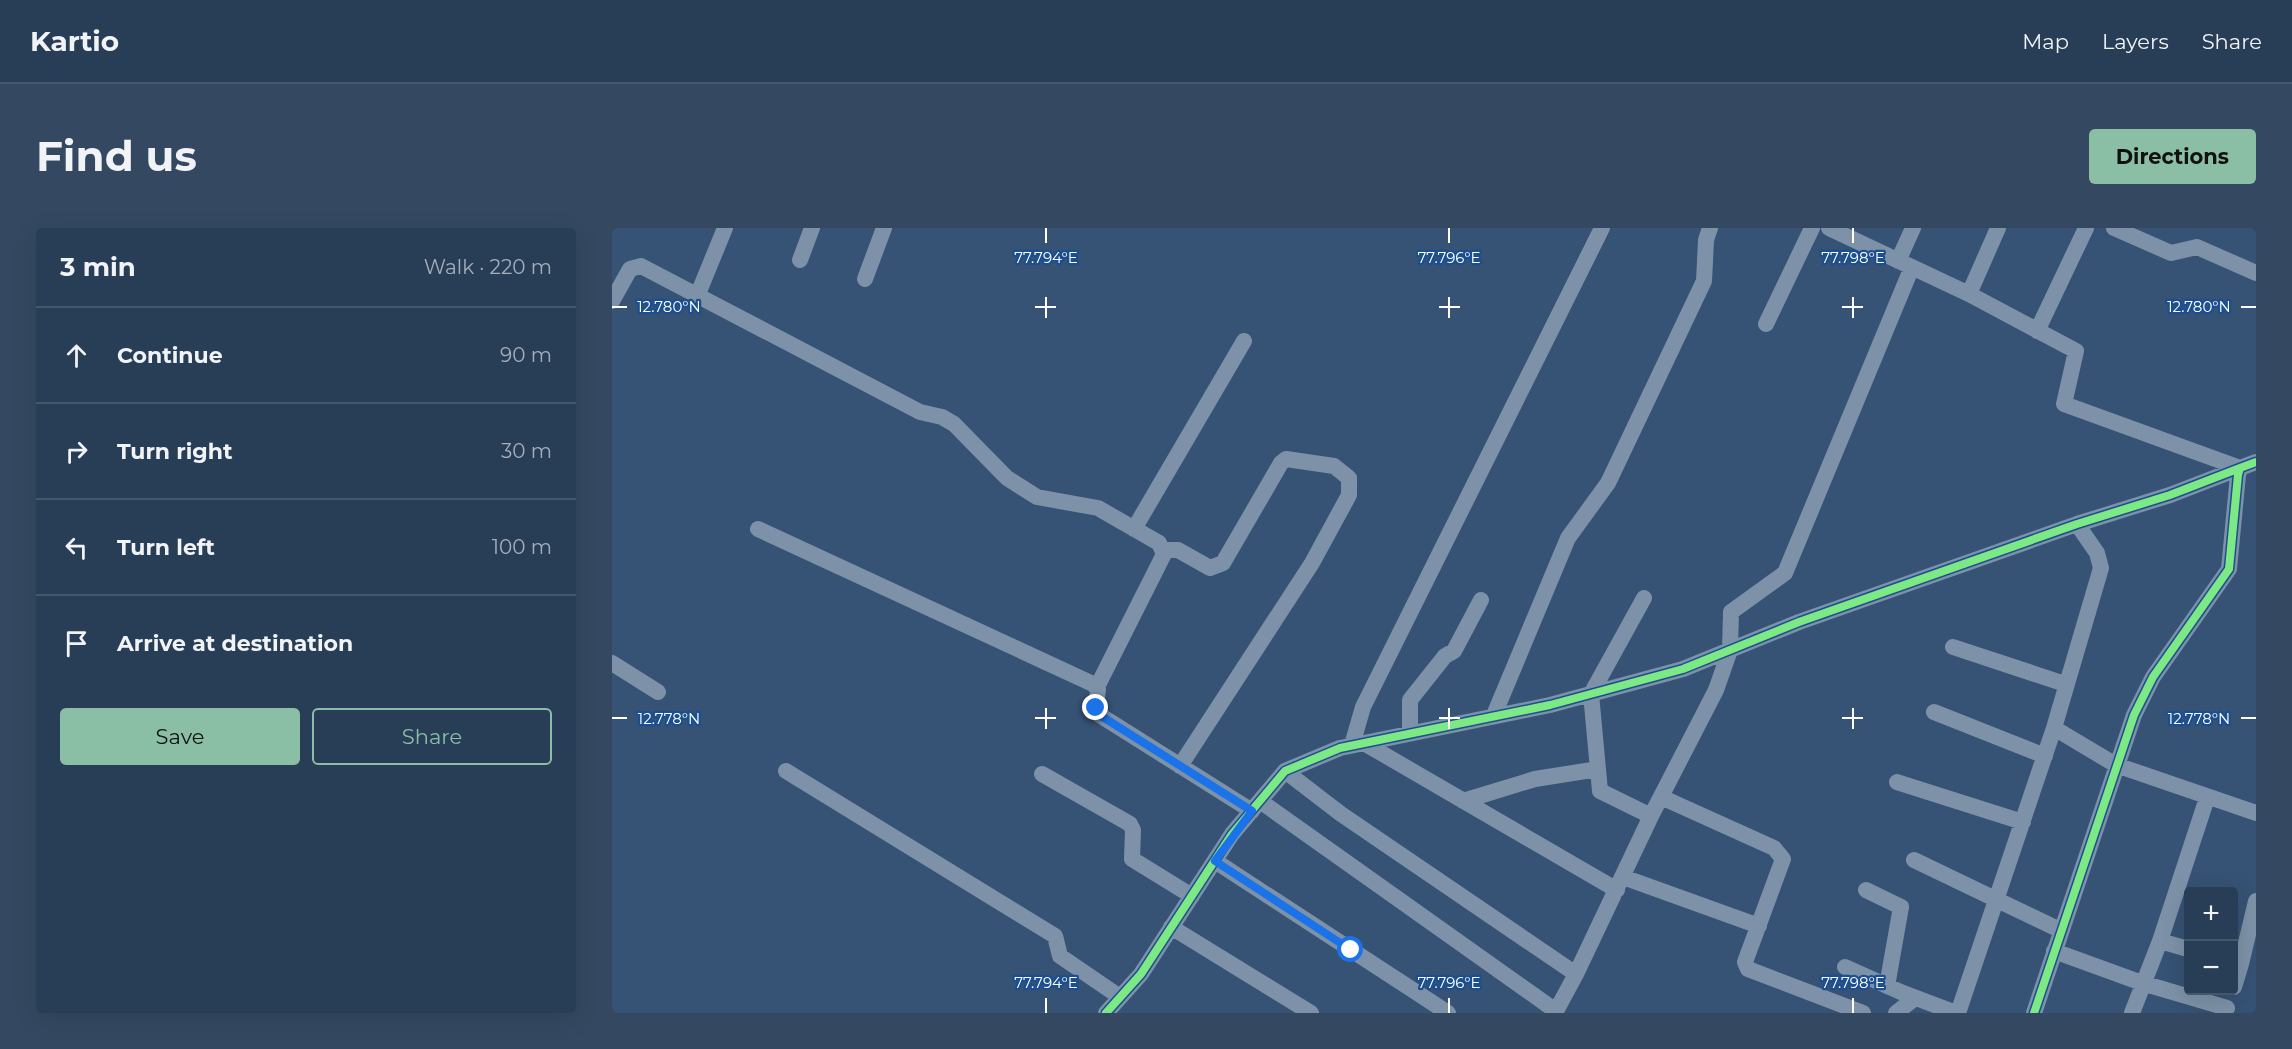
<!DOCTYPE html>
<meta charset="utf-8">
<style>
:root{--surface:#283e57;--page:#344961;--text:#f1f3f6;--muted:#a5aeba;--line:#44576d;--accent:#8abfa5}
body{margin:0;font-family:Montserrat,sans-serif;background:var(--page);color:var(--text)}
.controls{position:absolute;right:18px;bottom:18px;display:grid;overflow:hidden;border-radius:6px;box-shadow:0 6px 24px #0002}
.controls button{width:54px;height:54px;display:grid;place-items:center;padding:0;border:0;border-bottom:2px solid var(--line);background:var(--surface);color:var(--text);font:30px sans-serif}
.stop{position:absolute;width:18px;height:18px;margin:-14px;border:4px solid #1a73e8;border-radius:50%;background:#fff}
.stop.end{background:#1a73e8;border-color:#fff;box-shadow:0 2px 6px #0008}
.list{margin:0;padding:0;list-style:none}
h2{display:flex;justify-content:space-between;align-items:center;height:78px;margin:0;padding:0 24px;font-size:26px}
h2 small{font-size:20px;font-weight:400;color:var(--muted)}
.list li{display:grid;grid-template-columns:39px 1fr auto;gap:18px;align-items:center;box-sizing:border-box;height:96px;padding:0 24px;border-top:2px solid var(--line)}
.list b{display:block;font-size:22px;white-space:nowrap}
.list em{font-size:20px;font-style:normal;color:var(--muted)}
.actions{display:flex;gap:12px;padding:18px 24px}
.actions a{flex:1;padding:14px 0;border:2px solid var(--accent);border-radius:6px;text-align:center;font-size:21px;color:var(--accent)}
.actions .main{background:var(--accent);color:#111}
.icon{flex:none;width:33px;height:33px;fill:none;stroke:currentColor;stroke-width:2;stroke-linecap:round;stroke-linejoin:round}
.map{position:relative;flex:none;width:1644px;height:785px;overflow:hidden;border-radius:6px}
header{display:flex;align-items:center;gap:36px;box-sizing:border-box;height:84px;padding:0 30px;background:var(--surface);border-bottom:2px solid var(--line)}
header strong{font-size:28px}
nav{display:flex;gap:33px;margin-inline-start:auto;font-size:21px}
.intro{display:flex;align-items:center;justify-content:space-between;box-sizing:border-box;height:144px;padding:0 36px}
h1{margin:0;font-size:42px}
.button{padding:15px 27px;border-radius:6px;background:var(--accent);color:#111;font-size:21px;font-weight:700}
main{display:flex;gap:36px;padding:0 36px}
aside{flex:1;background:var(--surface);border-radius:6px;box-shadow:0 6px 24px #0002}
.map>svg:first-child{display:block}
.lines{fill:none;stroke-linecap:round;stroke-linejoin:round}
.minor{stroke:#7d92a8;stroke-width:16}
.cycleway-casing{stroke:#1b4f8f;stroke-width:11}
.cycleway{stroke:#7ce984;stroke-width:8}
.route{stroke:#1a73e8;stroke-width:8}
.ticks{fill:none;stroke:#fff;stroke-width:2}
.ticks-label{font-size:15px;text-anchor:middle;fill:#fff;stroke:#1b4f8f;stroke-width:4.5;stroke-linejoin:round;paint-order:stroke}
</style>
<header>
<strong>Kartio</strong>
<nav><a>Map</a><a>Layers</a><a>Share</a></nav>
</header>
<div class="intro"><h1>Find us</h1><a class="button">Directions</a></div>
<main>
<aside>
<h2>3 min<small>Walk · 220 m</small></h2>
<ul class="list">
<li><svg class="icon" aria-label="ahead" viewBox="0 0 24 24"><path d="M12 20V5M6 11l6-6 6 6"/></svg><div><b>Continue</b></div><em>90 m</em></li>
<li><svg class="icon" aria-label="right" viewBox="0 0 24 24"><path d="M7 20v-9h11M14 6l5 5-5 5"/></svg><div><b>Turn right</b></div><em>30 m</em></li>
<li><svg class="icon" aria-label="left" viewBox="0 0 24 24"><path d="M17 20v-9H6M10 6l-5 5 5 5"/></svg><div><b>Turn left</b></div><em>100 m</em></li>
<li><svg class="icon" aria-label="arrive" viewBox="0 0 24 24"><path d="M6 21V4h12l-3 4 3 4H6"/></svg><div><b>Arrive at destination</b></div></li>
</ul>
<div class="actions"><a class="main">Save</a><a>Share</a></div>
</aside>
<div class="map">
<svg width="1644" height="785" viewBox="0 0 1644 785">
<rect width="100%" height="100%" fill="#365274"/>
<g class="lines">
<path class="minor" d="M1217,0L1357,66L1464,123L1452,176L1628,240
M1502,0L1559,25L1585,19L1644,45
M188,32L200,0
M1286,33L1301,0
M253,51L272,0
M86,66L113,0
M1357,66L1386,0
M0,73L18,41L29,38L308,184L330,189L342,196L395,250L425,269L486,280L547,315L552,326L485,459
M1154,96L1200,0
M1425,103L1474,0
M146,301L481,456L486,461L484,480L486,486L640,583
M522,301L632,113
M551,322H566L598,340L611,335L669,235L674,231L722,238L737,250V267L700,335L568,538
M1032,370L979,466L988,563L1039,588
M1341,419L1453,456
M0,435L46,464
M1322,484L1433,528
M882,487L956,310L996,255L1092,53L1094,12L1098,0
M1442,500L1504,537L1644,585
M798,504V472L833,428L842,423L869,372
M752,515L1005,662
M740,517L751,479L990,0
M174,543L443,708L448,728L508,769
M673,543L729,586L964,746
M430,546L518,596L521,602L520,631L580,668
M1285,554L1411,594
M1049,569L1162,620L1171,631L1133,734L1136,741L1251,785
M648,573L944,783
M851,573L923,551L986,541
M1302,632L1448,702
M603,633L836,785
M1011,649L1147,698
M1254,662L1289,679L1275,758
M559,699L699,785
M1548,713L1576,721
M1442,723L1530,755L1615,780
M1622,734L1629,736L1622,759
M1629,736L1644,673
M1233,739L1291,765L1344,785
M494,785L529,746L620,606L673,543L728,520L938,477L1071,441L1187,394L1465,296L1558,267L1628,240
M943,785L964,746L1039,588L1104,462L1118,422L1119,384L1173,345L1300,39
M1284,785L1303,770
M1346,785L1442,500L1489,340L1485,325L1465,296
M1422,785L1522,487L1541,449L1617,341L1626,247L1628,240L1644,234
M1520,785L1548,713L1595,570"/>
<g class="cycleway-casing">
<path id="cycleway" d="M494,785L529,746L620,606L673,543L728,520L938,477L1071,441L1187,394L1465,296L1558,267L1628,240
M1422,785L1522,487L1541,449L1617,341L1626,247L1628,240L1644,234"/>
</g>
<use href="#cycleway" class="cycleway"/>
</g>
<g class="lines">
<path class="route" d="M484,480L486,486L640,583L603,633L739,722"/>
</g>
<path class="ticks" d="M434,0V15M837,0V15M1241,0V15M434,69V90M837,69V90M1241,69V90M0,79H15M423,79H444M827,79H848M1230,79H1251M1629,79H1644M434,480V501M837,480V501M1241,480V501M0,490H15M423,490H444M827,490H848M1230,490H1251M1629,490H1644M434,770V785M837,770V785M1241,770V785"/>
<g class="ticks-label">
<text x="434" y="35">77.794°E</text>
<text x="837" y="35">77.796°E</text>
<text x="1241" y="35">77.798°E</text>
<text x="57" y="84">12.780°N</text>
<text x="1587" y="84">12.780°N</text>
<text x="57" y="496">12.778°N</text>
<text x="1587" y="496">12.778°N</text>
<text x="434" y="760">77.794°E</text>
<text x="837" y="760">77.796°E</text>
<text x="1241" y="760">77.798°E</text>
</g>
</svg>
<div class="controls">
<button>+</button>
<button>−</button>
</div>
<div class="stop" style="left:739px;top:722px"></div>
<div class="stop end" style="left:484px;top:480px"></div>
</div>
</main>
